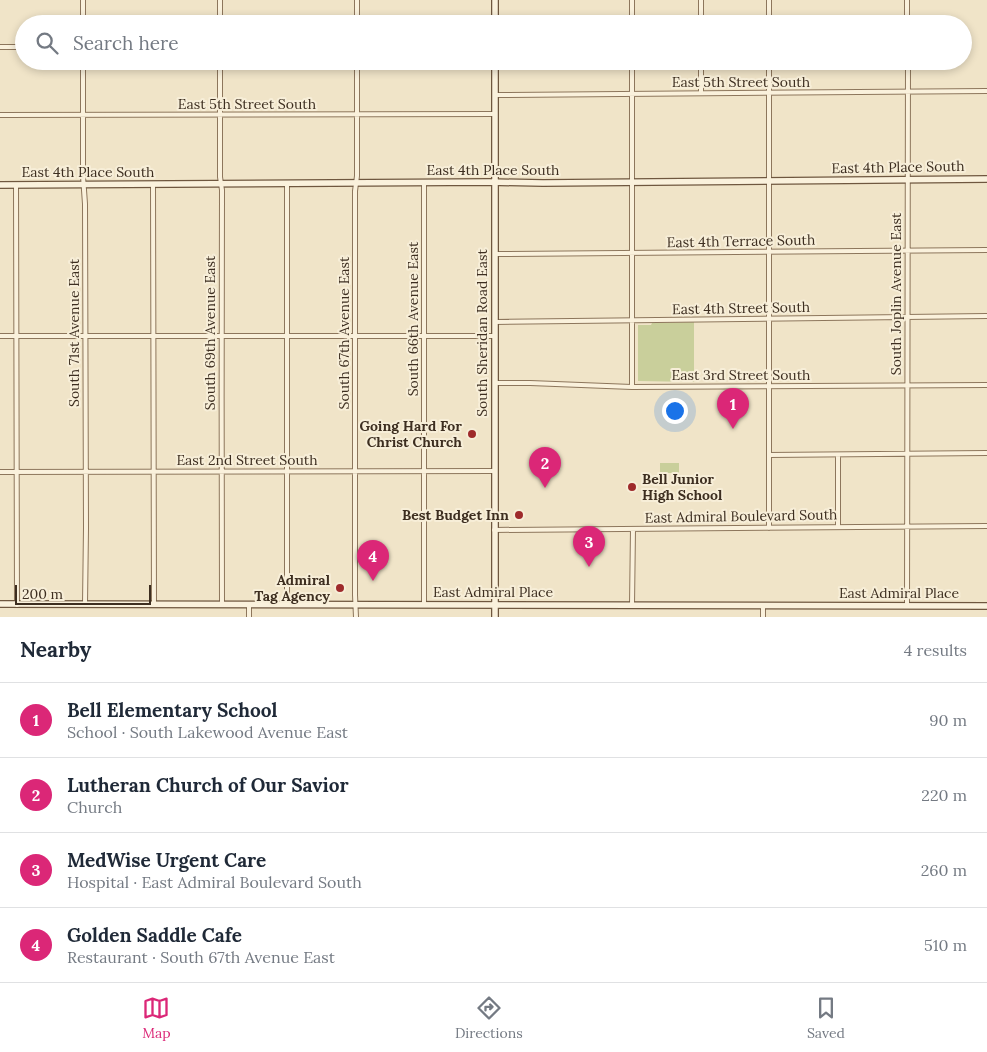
<!DOCTYPE html>
<meta charset="utf-8">
<style>
:root{--surface:#fff;--page:#f2f2f3;--text:#1f2937;--muted:#747a83;--line:#e0e1e3;--accent:#db2777}
body{margin:0;font-family:Lora,serif;background:var(--page);color:var(--text)}
.scale{position:absolute;left:15px;bottom:12px;width:136px;box-sizing:border-box;padding-left:5px;border:2px solid #3d2e20;border-top:0;font-size:14px;line-height:18px;white-space:nowrap;color:#3d2e20;-webkit-text-stroke:4px #f7eed8;paint-order:stroke}
.you{position:absolute;left:674px;top:410px;width:18px;height:18px;margin:-12px;border:4px solid #fff;border-radius:50%;background:#1a73e8;box-shadow:0 0 0 8px #1a73e833}
.badge{display:grid;place-items:center;width:32px;height:32px;border-radius:50%;background:var(--accent);color:#fff;font-size:16px;font-weight:700}
.pin{position:absolute;translate:-50% -41px;filter:drop-shadow(0 1px 2px #0008)}
.pin::after{content:'';position:absolute;top:26px;width:18px;height:15px;background:inherit;clip-path:polygon(0 0,100% 0,50% 100%)}
.list{margin:0;padding:0;list-style:none}
h2{display:flex;justify-content:space-between;align-items:center;height:65px;margin:0;padding:0 20px;font-size:21px}
h2 small{font-size:16px;font-weight:400;color:var(--muted)}
.list li{display:grid;grid-template-columns:32px 1fr auto;gap:15px;align-items:center;box-sizing:border-box;height:75px;padding:0 20px;border-top:1px solid var(--line)}
.list b{display:block;font-size:19px;white-space:nowrap}
.list p{margin:0;font-size:16px;white-space:nowrap;color:var(--muted)}
.list em{font-size:16px;font-style:normal;color:var(--muted)}
.icon{flex:none;width:28px;height:28px;fill:none;stroke:currentColor;stroke-width:2;stroke-linecap:round;stroke-linejoin:round}
.map{position:relative;flex:none;width:987px;height:617px;overflow:hidden}
.search{position:absolute;background:var(--surface);box-shadow:0 2px 8px #0003;left:15px;right:15px;top:15px;height:55px;display:flex;align-items:center;gap:12px;box-sizing:border-box;padding:0 18px;border-radius:28px;color:var(--muted);font-size:19px}
.sheet{height:365px;background:var(--surface)}
nav{display:flex;justify-content:space-around;align-items:center;box-sizing:border-box;height:70px;border-top:1px solid var(--line);background:var(--surface);font-size:14px;color:var(--muted)}
nav a{display:grid;justify-items:center;gap:2px}
nav .on{color:var(--accent)}
.map>svg:first-child{display:block}
.green{fill:#c9cf9b}
.lines{fill:none;stroke-linecap:round;stroke-linejoin:round}
.street-casing{stroke:#8d765c;stroke-width:6}
.secondary-casing{stroke:#6f573f;stroke-width:8}
.street{stroke:#faf1dc;stroke-width:4}
.secondary{stroke:#faf1dc;stroke-width:5.5}
.poi-dot{fill:#9e2a2b;stroke:#f7eed8;stroke-width:2}
.labels{text-anchor:middle;dominant-baseline:central;stroke-width:4;stroke-linejoin:round;paint-order:stroke}
.street-label{font-size:14px;fill:#3d2e20;stroke:#f7eed8}
.poi-label{font-size:14px;font-weight:bold;fill:#3d2e20;stroke:#f7eed8;text-anchor:end}
</style>
<div class="map">
<svg width="987" height="617" viewBox="0 0 987 617">
<rect width="100%" height="100%" fill="#f0e4c8"/>
<path class="green" d="M694,322V382L638,381V325H651L652,323Z
M660,463H679V473H660Z"/>
<g class="lines">
<g class="street-casing">
<path id="street" d="M83,0V24
M907,0V24
M769,23L786,24
M220,24V0
M357,24V0
M632,24V0
M701,24V0
M769,24V0
M821,24L843,22L856,24
M0,47H24
M83,61V176L85,204L86,528L85,604
M220,61V177L222,190C222,328 221,467 222,605
M701,93V61
M495,95L987,91
M0,115L495,114
M424,183V605
M153,184L154,605
M16,185L17,605
M495,254L987,250
M495,322L987,316
M0,336H495
M495,383H530L632,387L987,385
M632,387V61
M769,455L987,453
M838,455V527
M0,472L494,471
M769,528V61
M494,530L987,526
M249,605V617
M287,605V183
M632,605L633,529
M907,606L908,61
M356,617L355,595V191L357,176V61
M763,617V605"/>
</g>
<g class="secondary-casing">
<path id="secondary" d="M495,0V24
M495,61V617
M0,185L489,182L543,183L987,179
M0,604L987,606"/>
</g>
<use href="#street" class="street"/>
<use href="#secondary" class="secondary"/>
</g>
<g class="poi-dot">
<circle cx="472" cy="434" r="5"/>
<circle cx="632" cy="487" r="5"/>
<circle cx="519" cy="515" r="5"/>
<circle cx="340" cy="588" r="5"/>
</g>
<g class="labels">
<g class="street-label">
<text x="741" y="82">East 5th Street South</text>
<text x="247" y="104">East 5th Street South</text>
<text transform="translate(898 167) rotate(-1)">East 4th Place South</text>
<text x="493" y="170">East 4th Place South</text>
<text x="88" y="172">East 4th Place South</text>
<text transform="translate(741 241) rotate(-1)">East 4th Terrace South</text>
<text transform="translate(896 294) rotate(-90)">South Joplin Avenue East</text>
<text transform="translate(741 308) rotate(-1)">East 4th Street South</text>
<text transform="translate(413 319) rotate(-90)">South 66th Avenue East</text>
<text transform="translate(74 333) rotate(-90)">South 71st Avenue East</text>
<text transform="translate(210 333) rotate(-90)">South 69th Avenue East</text>
<text transform="translate(344 333) rotate(-90)">South 67th Avenue East</text>
<text transform="translate(482 333) rotate(-90)">South Sheridan Road East</text>
<text x="741" y="375">East 3rd Street South</text>
<text x="247" y="460">East 2nd Street South</text>
<text transform="translate(741 516) rotate(-1)">East Admiral Boulevard South</text>
<text x="493" y="592">East Admiral Place</text>
<text x="899" y="593">East Admiral Place</text>
</g>
<g class="poi-label">
<text x="462" y="426">Going Hard For<tspan x="462" dy="16">Christ Church</tspan></text>
<text x="642" y="479" text-anchor="start">Bell Junior<tspan x="642" dy="16">High School</tspan></text>
<text x="509" y="515">Best Budget Inn</text>
<text x="330" y="580">Admiral<tspan x="330" dy="16">Tag Agency</tspan></text>
</g>
</g>
</svg>
<div class="scale">200 m</div>
<div class="you"></div>
<div class="pin badge" style="left:733px;top:429px">1</div>
<div class="pin badge" style="left:545px;top:488px">2</div>
<div class="pin badge" style="left:589px;top:567px">3</div>
<div class="pin badge" style="left:373px;top:581px">4</div>
<div class="search"><svg class="icon" aria-label="search" viewBox="0 0 24 24"><circle cx="10" cy="10" r="6"/><path d="M15 15l6 6"/></svg>Search here</div>
</div>
<section class="sheet">
<h2>Nearby<small>4 results</small></h2>
<ul class="list">
<li><span class="badge">1</span><div><b>Bell Elementary School</b><p>School · South Lakewood Avenue East</p></div><em>90 m</em></li>
<li><span class="badge">2</span><div><b>Lutheran Church of Our Savior</b><p>Church</p></div><em>220 m</em></li>
<li><span class="badge">3</span><div><b>MedWise Urgent Care</b><p>Hospital · East Admiral Boulevard South</p></div><em>260 m</em></li>
<li><span class="badge">4</span><div><b>Golden Saddle Cafe</b><p>Restaurant · South 67th Avenue East</p></div><em>510 m</em></li>
</ul>
</section>
<nav>
<a class="on"><svg class="icon" aria-label="map" viewBox="0 0 24 24"><path d="M3 6l6-2 6 2 6-2v14l-6 2-6-2-6 2zM9 4v14M15 6v14"/></svg>Map</a>
<a><svg class="icon" aria-label="directions" viewBox="0 0 24 24"><path d="M12 3l9 9-9 9-9-9zM9 14v-3h6M13 9l2 2-2 2"/></svg>Directions</a>
<a><svg class="icon" aria-label="saved" viewBox="0 0 24 24"><path d="M7 4h10v16l-5-4-5 4z"/></svg>Saved</a>
</nav>
